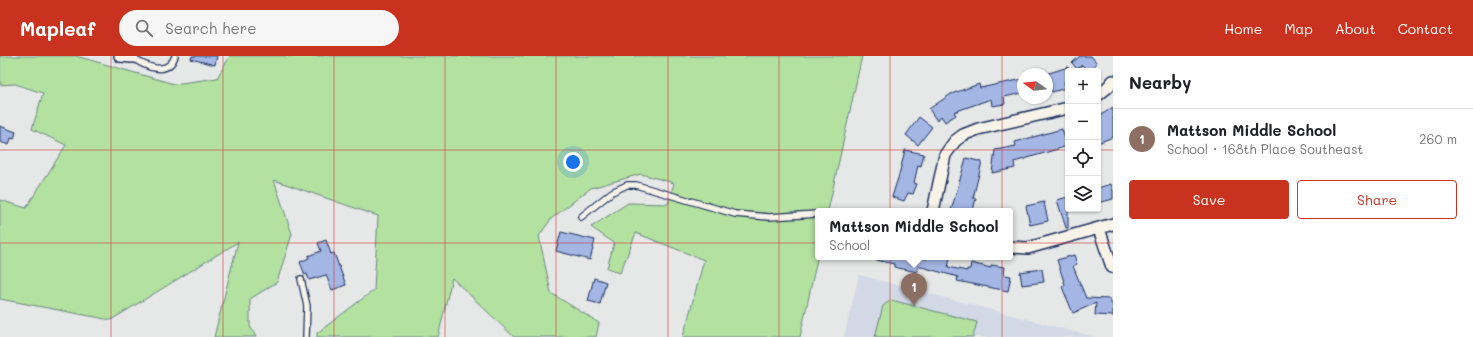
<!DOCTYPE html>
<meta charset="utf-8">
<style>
:root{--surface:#fff;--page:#f6f6f6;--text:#202124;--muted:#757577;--line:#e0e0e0;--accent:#c8321e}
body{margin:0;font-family:Mali,sans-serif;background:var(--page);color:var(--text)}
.controls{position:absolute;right:12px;top:12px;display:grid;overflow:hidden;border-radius:4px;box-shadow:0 1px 3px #0004}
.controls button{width:36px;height:36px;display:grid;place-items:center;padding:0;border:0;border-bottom:1px solid var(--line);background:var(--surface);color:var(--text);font:20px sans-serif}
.compass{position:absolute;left:1017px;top:12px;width:36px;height:36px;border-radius:50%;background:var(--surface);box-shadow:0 1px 3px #0004;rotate:285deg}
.you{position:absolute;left:573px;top:106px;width:14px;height:14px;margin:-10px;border:3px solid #fff;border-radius:50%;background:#1a73e8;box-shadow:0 0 0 6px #1a73e833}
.badge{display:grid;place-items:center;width:26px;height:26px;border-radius:50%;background:var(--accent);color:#fff;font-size:13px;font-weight:700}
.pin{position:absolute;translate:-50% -33px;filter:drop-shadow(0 1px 2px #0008)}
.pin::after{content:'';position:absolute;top:21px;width:14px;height:12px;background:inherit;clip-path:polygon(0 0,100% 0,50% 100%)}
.popup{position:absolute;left:815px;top:152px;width:198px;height:52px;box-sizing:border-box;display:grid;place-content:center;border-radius:4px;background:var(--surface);filter:drop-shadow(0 1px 3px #0005);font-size:13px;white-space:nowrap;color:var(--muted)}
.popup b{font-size:15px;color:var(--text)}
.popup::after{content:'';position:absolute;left:50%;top:100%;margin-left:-8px;border:8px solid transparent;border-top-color:var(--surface)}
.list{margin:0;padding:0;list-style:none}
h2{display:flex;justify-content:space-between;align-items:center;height:52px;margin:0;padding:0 16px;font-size:17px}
h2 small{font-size:13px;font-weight:400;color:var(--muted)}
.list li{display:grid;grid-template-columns:26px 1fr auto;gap:12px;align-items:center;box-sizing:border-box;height:60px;padding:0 16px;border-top:1px solid var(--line)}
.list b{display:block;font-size:15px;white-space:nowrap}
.list p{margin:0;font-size:13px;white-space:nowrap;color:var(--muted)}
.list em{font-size:13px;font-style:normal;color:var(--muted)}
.actions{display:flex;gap:8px;padding:12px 16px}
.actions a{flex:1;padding:9px 0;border:1px solid var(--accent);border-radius:4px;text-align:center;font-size:14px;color:var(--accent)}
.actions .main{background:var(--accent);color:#fff}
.icon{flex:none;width:22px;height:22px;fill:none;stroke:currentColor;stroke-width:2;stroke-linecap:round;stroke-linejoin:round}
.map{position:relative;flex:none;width:1113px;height:281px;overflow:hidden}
header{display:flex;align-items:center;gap:24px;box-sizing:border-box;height:56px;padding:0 20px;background:var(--accent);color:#fff}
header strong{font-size:19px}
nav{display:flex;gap:22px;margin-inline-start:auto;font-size:14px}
.search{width:280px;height:36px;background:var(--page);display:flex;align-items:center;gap:10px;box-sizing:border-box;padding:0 14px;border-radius:22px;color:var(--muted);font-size:15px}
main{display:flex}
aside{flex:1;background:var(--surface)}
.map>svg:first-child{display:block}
.built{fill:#d2d8e6}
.green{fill:#b3e1a0;stroke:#67887f}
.building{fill:#a3b6e4;stroke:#1b2f5e}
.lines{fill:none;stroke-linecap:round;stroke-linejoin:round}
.service-casing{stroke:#1b2f5e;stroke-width:8}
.minor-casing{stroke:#1b2f5e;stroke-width:14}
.service{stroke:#f7f3e8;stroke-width:5.5}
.minor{stroke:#f7f3e8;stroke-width:11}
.grid{fill:none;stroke:#d62828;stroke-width:1;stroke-opacity:0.55}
</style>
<header>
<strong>Mapleaf</strong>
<div class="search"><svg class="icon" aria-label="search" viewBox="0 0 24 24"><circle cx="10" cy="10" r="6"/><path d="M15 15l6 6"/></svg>Search here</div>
<nav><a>Home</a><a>Map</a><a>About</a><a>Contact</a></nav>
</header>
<main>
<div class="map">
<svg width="1113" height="281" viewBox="0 0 1113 281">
<rect width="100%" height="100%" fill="#e6e7e7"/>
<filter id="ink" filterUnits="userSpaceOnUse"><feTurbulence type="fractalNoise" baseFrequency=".025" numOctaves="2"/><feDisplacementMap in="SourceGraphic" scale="8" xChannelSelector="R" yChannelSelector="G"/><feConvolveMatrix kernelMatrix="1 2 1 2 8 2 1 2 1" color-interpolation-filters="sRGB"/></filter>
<g filter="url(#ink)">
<path class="built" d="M859,219L1094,281H844Z"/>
<path class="green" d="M0,0H76L174,28L217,22L230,0H862L828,155H818V199L800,281H683L704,204L636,177L620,217L607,212L614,187L591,171L628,147L668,148L674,127L641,118L591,132L551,163L539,180L551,237L599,267L596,281H514L452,222L438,281H317V277L374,234L378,160L274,124L292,178L277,226L250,243V270L256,281H214L238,186L111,264L0,243V144L26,152L66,89L32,73L43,37L15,28L0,29Z
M891,244L977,266L973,281H875L883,250Z"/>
<path class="building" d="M192,0H217L215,9L191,3Z
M1080,0H1091L1097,7L1088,15L1082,9L1077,13L1072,7Z
M1068,11V24L1064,26L1066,32L1052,36L1046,18Z
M1023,23V37L1004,41L1005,48L992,50L991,43L954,56L956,59L945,66L941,60L937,65L929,53L951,38L979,28L980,32Z
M1113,51V81L1098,87V61Z
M919,61L932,71L918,89L906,79Z
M0,70L16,76L14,83L11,82L9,89L0,86Z
M1062,73L1068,90L1014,106L1015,112L992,117L995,94L1016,90L1015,86Z
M905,94L924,98L921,110L918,109L914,127L917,128L913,138L908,137L904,145L892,141L899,119Z
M966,102L982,106L973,142H976L973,155H951Z
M1111,128L1113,135V143L1098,147V132Z
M1068,141V172H1066L1057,144Z
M1044,146L1048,165L1030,169L1026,150Z
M561,176L595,184L590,204L556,195Z
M326,184L331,198L334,197L346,229L332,234L326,219L309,224L307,218L305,219L300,206L309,202L308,200L321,195L318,187Z
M1074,199L1077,208L1073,210L1086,242L1110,243V247H1113V260L1095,259L1096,247L1073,257L1062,231L1065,229L1057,204Z
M876,201H920L927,203L928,201H945L950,202L948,211L967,215V213H970L971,207L991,212V209L1005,211L1004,219L1011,220L1008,235L957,225L958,221L918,210L917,216L894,211V208L876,204Z
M1042,213L1044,226L1022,229L1020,216Z
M594,222L606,226L600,248L588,245Z"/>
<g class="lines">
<g class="service-casing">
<path id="service" d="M132,1C145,11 168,21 175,0
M581,161L612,136L627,129H636L735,158L769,161L818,158
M301,223L307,250L306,281"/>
</g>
<g class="minor-casing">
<path id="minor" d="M120,0L132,1L133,0
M1098,39L1108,31L1113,25
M933,155L945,99L955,85L963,79L978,73L1068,52
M1099,173L1112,211
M1010,191L1028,192L1113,168"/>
</g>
<use href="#service" class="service"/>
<use href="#minor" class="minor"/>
</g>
</g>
<path class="grid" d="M111,0V281M223,0V281M334,0V281M445,0V281M556,0V281M668,0V281M779,0V281M890,0V281M1002,0V281M0,94H1068M1098,94H1113M0,187H1113"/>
</svg>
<div class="controls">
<button>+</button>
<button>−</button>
<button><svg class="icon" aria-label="locate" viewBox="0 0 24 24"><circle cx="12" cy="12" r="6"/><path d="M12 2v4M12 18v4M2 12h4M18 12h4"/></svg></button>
<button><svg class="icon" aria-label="layers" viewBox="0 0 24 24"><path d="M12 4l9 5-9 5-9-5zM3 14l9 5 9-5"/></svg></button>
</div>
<svg class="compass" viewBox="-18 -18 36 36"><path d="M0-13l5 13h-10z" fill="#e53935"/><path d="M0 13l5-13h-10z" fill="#757577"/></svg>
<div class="you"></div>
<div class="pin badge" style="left:914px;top:250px;background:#8d6e63">1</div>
<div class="popup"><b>Mattson Middle School</b>School</div>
</div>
<aside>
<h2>Nearby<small></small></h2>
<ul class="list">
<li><span class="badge" style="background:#8d6e63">1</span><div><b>Mattson Middle School</b><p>School · 168th Place Southeast</p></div><em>260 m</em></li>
</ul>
<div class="actions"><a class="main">Save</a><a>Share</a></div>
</aside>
</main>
